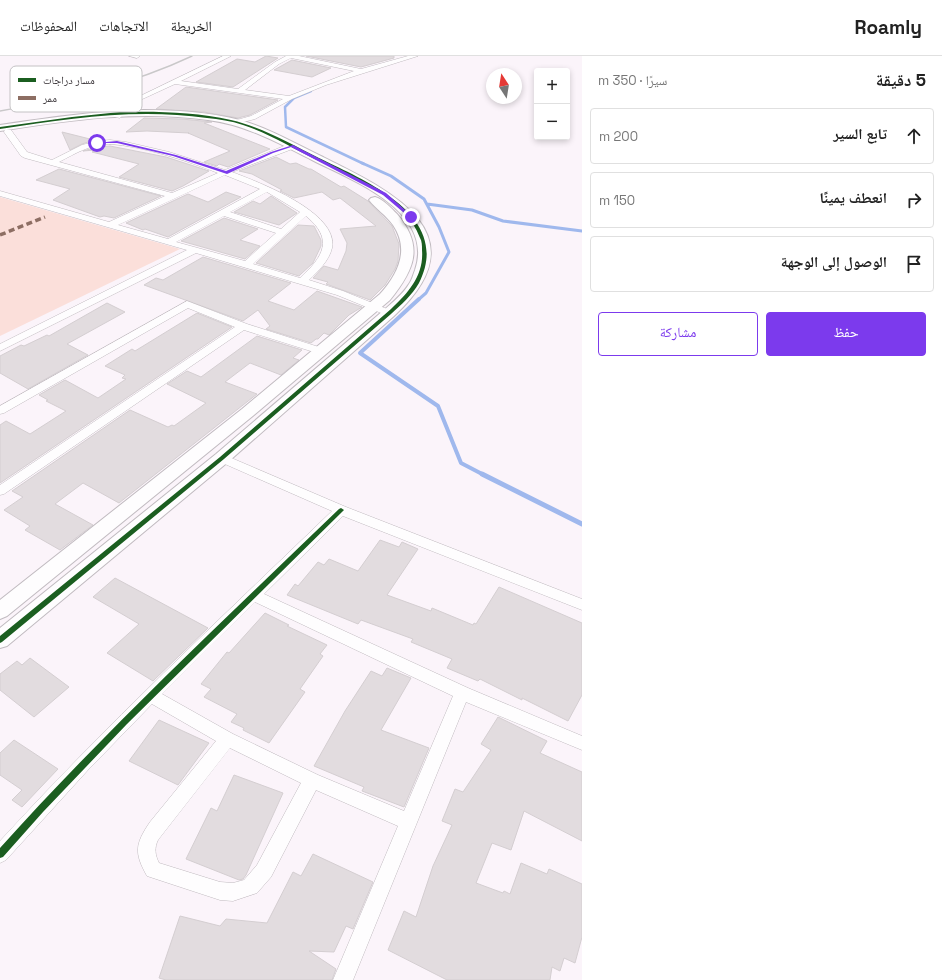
<!DOCTYPE html>
<html lang="ar">
<meta charset="utf-8">
<style>
:root{--surface:#fff;--page:#f2f2f2;--text:#222;--muted:#767676;--line:#e0e0e0;--accent:#7c3aed}
body{margin:0;font-family:"Space Grotesk","Noto Naskh Arabic",sans-serif;background:var(--page);color:var(--text);direction:rtl}
.controls{position:absolute;right:12px;top:12px;display:grid;overflow:hidden;border-radius:4px;box-shadow:0 2px 6px #0003}
.controls button{width:36px;height:36px;display:grid;place-items:center;padding:0;border:0;border-bottom:1px solid var(--line);background:var(--surface);color:var(--text);font:20px sans-serif}
.compass{position:absolute;left:486px;top:12px;width:36px;height:36px;border-radius:50%;background:var(--surface);box-shadow:0 2px 6px #0003;rotate:348deg}
.stop{position:absolute;width:12px;height:12px;margin:-9px;border:3px solid #7c3aed;border-radius:50%;background:#fff}
.stop.end{background:#7c3aed;border-color:#fff;box-shadow:0 1px 4px #0008}
.list{margin:0;padding:0;list-style:none}
h2{display:flex;justify-content:space-between;align-items:center;height:52px;margin:0;padding:0 16px;font-size:17px}
h2 small{font-size:13px;font-weight:400;color:var(--muted)}
.list li{display:grid;grid-template-columns:26px 1fr auto;gap:12px;align-items:center;box-sizing:border-box;height:56px;margin:0 8px 8px;padding:0 8px;border:1px solid var(--line);border-radius:4px}
.list b{display:block;font-size:15px;white-space:nowrap}
.list em{font-size:13px;font-style:normal;color:var(--muted)}
.actions{display:flex;gap:8px;padding:12px 16px}
.actions a{flex:1;padding:9px 0;border:1px solid var(--accent);border-radius:4px;text-align:center;font-size:14px;color:var(--accent)}
.actions .main{background:var(--accent);color:#fff}
.icon{flex:none;width:22px;height:22px;fill:none;stroke:currentColor;stroke-width:2;stroke-linecap:round;stroke-linejoin:round}
.map{position:relative;flex:none;width:582px;height:924px;overflow:hidden;direction:ltr}
header{display:flex;align-items:center;gap:24px;box-sizing:border-box;height:56px;padding:0 20px;background:var(--surface);border-bottom:1px solid var(--line)}
header strong{font-size:19px}
nav{display:flex;gap:22px;margin-inline-start:auto;font-size:14px}
main{display:flex}
aside{flex:1;background:var(--surface)}
.map>svg:first-child{display:block}
.green{fill:#fbdfda}
.lines{fill:none;stroke-linecap:round;stroke-linejoin:round}
.stream-far3{stroke:#9fb8ed;stroke-width:2.5}
.stream-far2{stroke:#9fb8ed;stroke-width:3}
.stream-far1{stroke:#9fb8ed;stroke-width:4}
.stream{stroke:#9fb8ed;stroke-width:5}
.building{fill:#e2dcdf;stroke:#d4ced1}
.street-casing{stroke:#c1bbc0;stroke-width:1}
.secondary-casing{stroke:#c1bbc0;stroke-width:2}
.street{fill:#fefdfe;fill-rule:evenodd}
.secondary{fill:#fefdfe;fill-rule:evenodd}
.rail{stroke:#c9c8c9;stroke-width:1.5}
.quiet{stroke:#8d6e63;stroke-width:3.5;stroke-dasharray:6 3.5;stroke-linecap:butt}
.cycleway-casing{stroke:#fff;stroke-width:2}
.cycleway{fill:#1b5e20;fill-rule:evenodd}
.route{fill:#7c3aed}
.key{fill:#fff;stroke:#c4c2c4;stroke-width:1}
.key-label{font-size:11px;fill:#3a3539}
</style>
<header>
<strong>Roamly</strong>
<nav><a>الخريطة</a><a>الاتجاهات</a><a>المحفوظات</a></nav>
</header>
<main>
<aside>
<h2>5 دقيقة<small>سيرًا · 350 m</small></h2>
<ul class="list">
<li><svg class="icon" aria-label="ahead" viewBox="0 0 24 24"><path d="M12 20V5M6 11l6-6 6 6"/></svg><div><b>تابع السير</b></div><em>200 m</em></li>
<li><svg class="icon" aria-label="right" viewBox="0 0 24 24"><path d="M7 20v-9h11M14 6l5 5-5 5"/></svg><div><b>انعطف يمينًا</b></div><em>150 m</em></li>
<li><svg class="icon" aria-label="arrive" viewBox="0 0 24 24"><path d="M6 21V4h12l-3 4 3 4H6"/></svg><div><b>الوصول إلى الوجهة</b></div></li>
</ul>
<div class="actions"><a class="main">حفظ</a><a>مشاركة</a></div>
</aside>
<div class="map">
<svg width="582" height="924" viewBox="0 0 582 924">
<rect width="100%" height="100%" fill="#fbf4fa"/>
<path class="green" d="M0,141L180,193L0,280Z"/>
<g class="lines">
<path class="stream-far3" d="M311,35L294,42L285,51L286,71L364,108"/>
<path class="stream-far2" d="M362,107L391,120L424,143L439,171L449,196L426,237L418,244
M427,148L472,154L503,165L582,175"/>
<path class="stream-far1" d="M419,243L360,297L438,350L461,407L484,419"/>
<path class="stream" d="M482,418L582,468"/>
</g>
<path class="building" d="M266,0L278,2L233,31L196,26L237,3L255,6Z
M306,0H394V2L361,11Z
M292,4L331,12L312,21L274,14Z
M186,31L278,44L250,59L238,62L204,56L156,53Z
M144,62L182,63L212,66L204,67L270,93L228,111L219,108L217,110L204,106L230,95L188,77H189L147,75L126,76Z
M62,76L94,84L82,88L70,94Z
M110,90L166,101L209,115L183,130L172,135L119,121L139,108L92,96L95,94L83,95L97,91Z
M276,101L290,108L296,107L309,113H311L341,131L344,130L368,145L392,170L399,188L398,205L395,213L385,229L370,244L326,228L328,226L313,222L324,210L338,214L346,195L347,187L340,173L376,170L340,142L333,144L322,136L294,142L280,135L282,134L252,118L239,115Z
M59,113L101,124L161,140L114,162L104,160L100,161L53,144L70,133L36,124Z
M226,136L241,141L168,181L145,173L143,174L126,167L188,138L208,146Z
M271,140L297,157L279,169L234,156L253,145L260,148Z
M224,162L258,173L240,184L260,190L245,203L181,185Z
M298,169L314,170L321,184V190L313,207L301,218L299,220L256,207Z
M203,201L291,227L268,245L294,254L317,235L362,251L349,259L329,279L324,277L318,283H316L311,287L266,273L270,270L258,254L243,265L144,229L156,222L163,224Z
M107,247L125,256L67,288L88,299L28,333L0,317V300L21,289L24,290L47,279L49,280Z
M197,257L232,271L0,427V369L6,365L30,378L66,355L46,345L48,344L39,339L65,324L98,342L126,323L122,322L125,319L105,310L132,293L135,295Z
M257,280L302,294L293,302L299,304L281,319L250,307L225,326L257,338L119,447L83,427L55,448L93,469L60,494L25,474L30,470L4,454L23,441L12,435L130,354L168,371L172,369L174,370L206,347L167,328L187,315L201,321Z
M380,484L399,491L402,486L418,493L387,539L431,555L432,552L473,569L474,567L476,568L499,531L582,567V639L568,665L522,642V644L480,623L478,625L447,612L452,603L411,586L413,583L361,564L358,568L287,539L295,528L298,530L318,506L324,509L329,503L358,515Z
M115,522L208,572L153,625L107,597L139,568L93,541Z
M265,557L289,569L287,570L327,589L320,598L323,600L300,633L305,636L269,687L243,674L244,672L231,666L237,658L204,641L211,633L201,628L227,596L229,597Z
M30,602L69,631L34,661L0,634V618L17,605L22,609Z
M387,612L411,622L381,674L429,692L404,751L362,735L364,731L314,710L345,655L371,615L382,620Z
M498,661L547,685L540,697L582,716V785L524,755L511,794L492,787L476,827L503,837L504,835L510,838L521,807L547,818L549,813L582,828V881L575,907L564,902L560,915L552,911L550,924H447L388,894L404,855L416,861L433,810L452,769L442,765L455,733L463,736L491,694L481,688Z
M159,664L209,687L178,729L129,705Z
M14,684L58,713L22,751L12,744L22,734L0,719V697Z
M234,719L283,737L246,819L243,823L239,824L186,803L211,752L217,755Z
M313,798L373,826L353,873L346,870L334,896L309,895L336,913L332,924H166L159,922L180,860L220,870L226,863L267,867L293,816L301,820Z"/>
<g class="lines">
<g class="street-casing">
<path id="street" d="M129,0H140L137,2Z
M223,0H231L181,25L238,33L275,6L286,0H299L361,13L408,0H418L326,29L292,43L255,63L235,68L233,67V65L251,60L283,43L175,28L136,46L125,55L120,62L115,61L120,53L132,44ZM291,2L354,15L289,40L245,34L279,8Z
M5,74H11L27,96L52,104L82,89L98,85L110,84L126,86L169,96L225,114L289,88H295V92L232,116C258,126 339,156 332,192C329,205 318,215 309,224L343,235L392,255L394,257L392,259H386L337,239L196,197L0,295V288L187,194L0,140V135L109,166L165,140L25,102L21,100L4,76ZM110,88C142,90 188,105 218,117L172,137L59,106C76,97 91,88 110,88ZM225,119L260,133L168,183L118,169ZM267,136L300,156L281,173L230,156ZM224,160L276,177L245,205L176,186ZM306,160C334,183 324,200 300,222L253,208Z
M187,245L247,268L325,293L326,295L321,298L317,297L244,274L4,438L0,439V429L235,271L188,252L4,357L0,358V350Z
M222,398L346,451L582,543V554L343,460L264,538L468,632L582,680V694L466,646L353,924H333L398,770L316,734L271,821L257,837L233,845L220,844L147,820C134,797 135,788 150,766L216,685L152,648L88,714L6,804L0,807V785C105,670 220,563 332,455L218,405L216,402L218,399ZM255,546L453,640L404,755L318,719L233,678L162,638ZM230,692L301,727L257,809L244,824L233,827L220,826L159,807C155,799 154,792 158,784Z"/>
</g>
<g class="secondary-casing">
<path id="secondary" d="M144,54C176,54 208,56 240,64C269,72 296,88 323,101C394,136 482,179 394,260L228,406L7,590L0,592V572L216,398L384,254C393,246 403,238 409,228C412,224 413,219 415,214C435,156 354,125 314,105C280,88 247,69 208,64C138,54 69,64 0,75V69C48,62 95,55 144,54Z
M375,141C383,143 391,152 397,158C425,191 414,214 390,244L254,359L7,560L0,563V544L242,353L380,238C398,218 410,194 393,169C386,159 376,153 369,144L371,142Z"/>
</g>
<use href="#street" class="street"/>
<use href="#secondary" class="secondary"/>
<path class="rail" d="M0,55C66,43 131,29 192,0"/>
<path class="quiet" d="M0,179L45,161"/>
<g class="cycleway-casing">
<path id="cycleway" d="M120,56C157,55 195,56 231,64C262,71 291,88 319,102C366,125 453,160 419,227C412,239 401,249 391,258L224,403L2,586L0,587V580L220,401L391,253C409,236 424,219 422,194C422,190 422,185 420,182C405,141 353,121 317,104C292,92 268,77 243,69C231,65 219,63 207,62C138,52 69,62 0,73V71L72,61Z
M341,452L344,454L343,455L127,668L43,756L3,801L0,802V792C107,673 224,564 339,453Z"/>
</g>
<use href="#cycleway" class="cycleway"/>
</g>
<path class="route" d="M117,85L176,99L226,115L271,96L293,89L386,137L413,161L410,162L383,139L291,91L273,97L227,118L173,100L117,87H95Z"/>
<rect x="10" y="10" width="132" height="46" rx="6" class="key"/>
<rect x="18" y="22" width="18" height="4" fill="#1b5e20"/>
<rect x="18" y="40" width="18" height="4" fill="#8d6e63"/>
<g class="key-label">
<text x="43" y="28">مسار دراجات</text>
<text x="43" y="46">ممر</text>
</g>
</svg>
<div class="controls">
<button>+</button>
<button>−</button>
</div>
<svg class="compass" viewBox="-18 -18 36 36"><path d="M0-13l5 13h-10z" fill="#e53935"/><path d="M0 13l5-13h-10z" fill="#767676"/></svg>
<div class="stop" style="left:97px;top:87px"></div>
<div class="stop end" style="left:411px;top:161px"></div>
</div>
</main>
